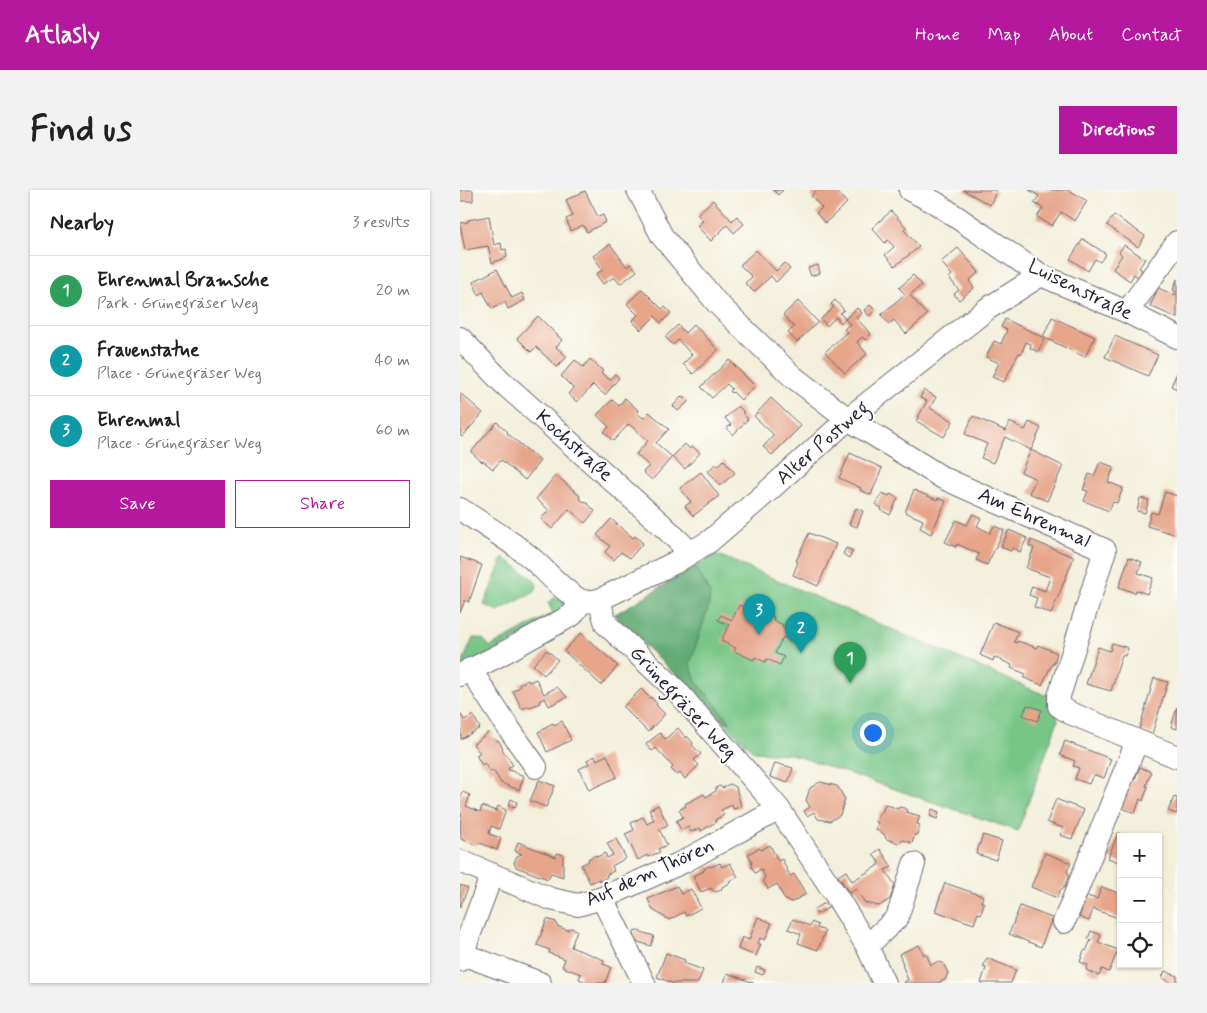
<!DOCTYPE html>
<meta charset="utf-8">
<style>
:root{--surface:#fff;--page:#f2f2f2;--text:#202124;--muted:#757577;--line:#e0e0e0;--accent:#b5179e}
body{margin:0;font-family:Mynerve,sans-serif;background:var(--page);color:var(--text)}
.controls{position:absolute;right:15px;bottom:15px;display:grid;overflow:hidden;border-radius:0px;box-shadow:0 1px 4px #0004}
.controls button{width:45px;height:45px;display:grid;place-items:center;padding:0;border:0;border-bottom:1px solid var(--line);background:var(--surface);color:var(--text);font:25px sans-serif}
.you{position:absolute;left:412px;top:542px;width:18px;height:18px;margin:-12px;border:4px solid #fff;border-radius:50%;background:#1a73e8;box-shadow:0 0 0 8px #1a73e833}
.badge{display:grid;place-items:center;width:32px;height:32px;border-radius:50%;background:var(--accent);color:#fff;font-size:16px;font-weight:700}
.pin{position:absolute;translate:-50% -41px;filter:drop-shadow(0 1px 2px #0008)}
.pin::after{content:'';position:absolute;top:26px;width:18px;height:15px;background:inherit;clip-path:polygon(0 0,100% 0,50% 100%)}
.list{margin:0;padding:0;list-style:none}
h2{display:flex;justify-content:space-between;align-items:center;height:65px;margin:0;padding:0 20px;font-size:21px}
h2 small{font-size:16px;font-weight:400;color:var(--muted)}
.list li{display:grid;grid-template-columns:32px 1fr auto;gap:15px;align-items:center;box-sizing:border-box;height:70px;padding:0 20px;border-top:1px solid var(--line)}
.list b{display:block;font-size:19px;white-space:nowrap}
.list p{margin:0;font-size:16px;white-space:nowrap;color:var(--muted)}
.list em{font-size:16px;font-style:normal;color:var(--muted)}
.actions{display:flex;gap:10px;padding:15px 20px}
.actions a{flex:1;padding:11px 0;border:1px solid var(--accent);border-radius:0px;text-align:center;font-size:18px;color:var(--accent)}
.actions .main{background:var(--accent);color:#fff}
.icon{flex:none;width:28px;height:28px;fill:none;stroke:currentColor;stroke-width:2;stroke-linecap:round;stroke-linejoin:round}
.map{position:relative;flex:none;width:717px;height:793px;overflow:hidden;border-radius:0px}
header{display:flex;align-items:center;gap:30px;box-sizing:border-box;height:70px;padding:0 25px;background:var(--accent);color:#fff}
header strong{font-size:24px}
nav{display:flex;gap:28px;margin-inline-start:auto;font-size:18px}
.intro{display:flex;align-items:center;justify-content:space-between;box-sizing:border-box;height:120px;padding:0 30px}
h1{margin:0;font-size:35px}
.button{padding:12px 22px;border-radius:0px;background:var(--accent);color:#fff;font-size:18px;font-weight:700}
main{display:flex;gap:30px;padding:0 30px}
aside{flex:1;background:var(--surface);border-radius:0px;box-shadow:0 1px 4px #0004}
.map>svg:first-child{display:block}
.green{fill:#78c686;stroke:#4d7460}
.forest{fill:#62ab73;stroke:#426657}
.building{fill:#e6a489}
.lines{fill:none;stroke-linecap:round;stroke-linejoin:round}
.minor-casing{stroke:#6b6a73;stroke-width:24}
.minor{stroke:#fff;stroke-width:22}
.labels{text-anchor:middle;dominant-baseline:central;stroke-width:4;stroke-linejoin:round;paint-order:stroke}
.street-label{font-size:20px;fill:#22223b;stroke:#fdfcf7}
</style>
<header>
<strong>Atlasly</strong>
<nav><a>Home</a><a>Map</a><a>About</a><a>Contact</a></nav>
</header>
<div class="intro"><h1>Find us</h1><a class="button">Directions</a></div>
<main>
<aside>
<h2>Nearby<small>3 results</small></h2>
<ul class="list">
<li><span class="badge" style="background:#2e9e5b">1</span><div><b>Ehrenmal Bramsche</b><p>Park · Grünegräser Weg</p></div><em>20 m</em></li>
<li><span class="badge" style="background:#0f9aa8">2</span><div><b>Frauenstatue</b><p>Place · Grünegräser Weg</p></div><em>40 m</em></li>
<li><span class="badge" style="background:#0f9aa8">3</span><div><b>Ehrenmal</b><p>Place · Grünegräser Weg</p></div><em>60 m</em></li>
</ul>
<div class="actions"><a class="main">Save</a><a>Share</a></div>
</aside>
<div class="map">
<svg width="717" height="793" viewBox="0 0 717 793">
<rect width="100%" height="100%" fill="#fdfcf7"/>
<filter id="ink" filterUnits="userSpaceOnUse"><feTurbulence type="fractalNoise" baseFrequency=".02" numOctaves="2"/><feDisplacementMap in="SourceGraphic" scale="10" xChannelSelector="R" yChannelSelector="G"/><feConvolveMatrix kernelMatrix="1 2 1 2 8 2 1 2 1" color-interpolation-filters="sRGB"/></filter>
<filter id="wash" filterUnits="userSpaceOnUse"><feTurbulence type="fractalNoise" baseFrequency=".0096" numOctaves="4" result="noise"/><feDisplacementMap in="SourceGraphic" scale="20" xChannelSelector="R" yChannelSelector="G"/><feGaussianBlur stdDeviation="1.12" result="paint"/><feColorMatrix in="noise" values="0 0 0 0 0 0 0 0 0 0 0 0 0 0 0 0 0 1.4 0 .05"/><feComposite in="paint" operator="in"/></filter>
<g filter="url(#wash)">
<rect width="100%" height="100%" fill="#f3efdb"/>
<path class="green" d="M256,364L592,508L598,530L558,641L331,564L294,562L154,425Z
M43,367L73,389L77,395L75,402L38,421L24,415Z
M94,408L104,411L106,415L105,424L24,466L1,476L13,448C23,448 24,449 30,457L93,423L88,413Z"/>
<path class="forest" d="M236,377L250,403L249,415L230,474L236,491L271,533L259,528L154,425Z"/>
<g id="blocks">
<path class="building" d="M0,0H13V11H0Z
M313,0H323L318,5Z
M357,0H375L387,13L365,33L356,23L362,18L351,6Z
M503,0H537L530,15Z
M569,0H609L627,11L615,31L601,22L592,36L577,27L583,18L574,13L579,6Z
M125,1L138,27L143,25L146,32L127,42L123,35L111,41L106,29L113,26L106,10Z
M253,10L272,31L277,26L284,34L274,43L267,35L251,51L237,36L243,31L237,24Z
M431,21L447,38L444,40L459,57L435,76L425,65L434,57L428,50L425,53L412,38Z
M654,25L685,46L678,57L647,35Z
M29,26L34,55L41,53L42,60L46,59L47,67L32,73L28,56L5,60L0,33L8,32V30Z
M623,49L646,64L640,72L635,69L628,81L610,69Z
M150,54L167,77L171,74L177,81L160,94L154,87L143,94L136,84L143,80L133,66Z
M664,55L685,69L679,78L682,80L678,87L674,84L670,91L653,79L662,65L659,62Z
M498,58L519,82L509,91L514,98L499,110L494,104L499,100L489,88L492,85L481,72Z
M296,60L316,81L324,73L330,79L316,92L311,86L294,102L285,93L292,87L280,75Z
M358,75L360,83L351,86L348,78Z
M37,79L52,108L62,103L65,110L48,119L45,112L32,119L23,102L19,105L13,92Z
M453,85L462,95L450,105L467,125L446,144L434,130L429,134L421,125L445,104L439,98Z
M717,89V128L690,116L698,98L715,105V101L713,100Z
M182,99L202,119L205,117L211,123L201,133L195,126L181,140L172,131L178,125L167,114Z
M375,110L384,120L380,123L385,129L381,133L376,127L367,136L361,129L374,117L371,114Z
M338,111L358,132L337,152L328,143L334,137L323,125Z
M410,115L415,120L409,126L404,120Z
M397,118L402,123L396,128L411,144L405,150L402,147L397,152L407,164L385,183L365,162L387,142L384,139L390,134L385,129Z
M78,126L102,150L96,157L107,167L97,177L76,157L71,162L57,148Z
M592,127L635,147L625,167L585,148L578,162L570,158L571,154L566,152L561,164L559,163L544,192L532,187L539,173L526,167L534,151L541,154L547,140L541,137L545,129L583,147Z
M234,134L258,160L233,184L223,174L232,165L218,150L213,155L205,147L218,135L225,143Z
M655,146L698,165L688,186L645,167Z
M130,169L143,181L141,183L150,190L155,184L159,188L145,205L133,195L117,212L108,204L113,198L101,186L115,170L123,177Z
M269,170L295,196L281,210L273,202L272,203L270,201L272,199L267,194L252,208L241,197Z
M717,183V199L711,196Z
M464,200L476,207L470,218L493,231L484,247L456,231L467,211L460,208Z
M0,203L23,223L2,247L0,245Z
M222,206L228,212L218,221L213,216Z
M165,208L179,221L177,223L183,228L189,222L209,239L196,253L212,267L192,290L183,282L189,276L176,264L188,251L169,234L153,251L144,242L149,237L137,225L152,210L159,216Z
M311,208L341,236L312,265L303,257L314,245L294,226Z
M278,216L284,222L282,223L288,229L273,245L267,238L271,235L265,228Z
M513,226L546,241L550,232L565,240L569,232L581,238L571,260L545,247L533,273L521,268L527,254L505,244Z
M37,232L48,242L47,243L80,271L65,290L41,270L33,279L23,271L22,272L11,262Z
M225,254L230,259L232,256L240,263L225,279L212,267Z
M571,260L603,276L587,311L569,303L576,289L561,282Z
M390,263L422,278L411,305L400,300L401,298L379,288Z
M264,270L275,283L260,296L248,281L256,274L258,276Z
M640,272L654,277L648,292L663,298L657,313L653,312L649,321L624,311L628,301L623,300L629,284L634,286Z
M241,282L259,306L233,326L225,316L231,312L220,298Z
M96,285L120,306L119,308L124,312L125,311L135,321L125,333L109,319L92,339L81,329L89,320L76,309Z
M454,300L477,310L478,308L486,311L471,344L460,338L463,330L445,322Z
M705,302L717,306V345L687,336L691,322L698,324Z
M422,303L429,306L430,304L438,308L430,325L421,320L422,318L416,315Z
M680,308L689,310L685,323L677,321Z
M396,318L403,321L397,337L389,334Z
M513,324L521,328L517,336L530,343L534,336L544,340L527,375L516,370L519,364L497,354L496,357L485,352L496,330L507,335Z
M151,329L173,348L175,346L183,353L170,368L161,362L154,370L145,362L150,356L137,345Z
M549,340L567,348L560,362L552,358L551,361L541,357Z
M349,343L376,354L358,396L333,385L338,372L336,371Z
M571,350L614,367L591,424L574,417L577,408L569,405L572,396L585,401L590,387L566,378L574,358L569,356Z
M386,358L393,361L389,368L383,364Z
M0,367L22,375L9,412L5,410L0,423Z
M669,367L682,372L678,383L693,388L687,404L676,400L675,403L659,397Z
M279,415L293,421L294,418L314,427L313,430L323,435L322,437L334,442L330,451L323,447L315,463L324,467L320,475L307,469L305,472L295,467L294,470L274,461L276,458L261,451L269,435L258,430L261,425L272,430Z
M534,432L558,442L554,452L557,453L558,451L577,458L578,455L597,463L594,474H592L582,495L564,488L566,484L551,478L552,475L534,467L533,471L520,465Z
M121,443L158,476L141,495L104,461Z
M652,453L668,458L665,466L662,465L651,501L626,494L638,457L650,461Z
M87,460L98,470L84,485L73,475Z
M694,488L708,492L692,544L679,540Z
M76,489L84,504L97,497L107,507L89,516L85,508L79,511L80,513L70,517L69,516L62,519L53,501L60,497L59,494L68,490L69,492Z
M181,499L190,508L191,507L197,514L196,515L205,524L188,542L163,517Z
M567,515L582,520L577,531L563,525Z
M717,517V539L711,537Z
M0,523L4,530L13,525L20,538L1,549Z
M102,531L111,550L87,562L78,542L86,538L85,537L93,533L94,535Z
M218,538L226,548L227,546L233,553L232,555L241,564L234,570L239,575L225,589L220,583L217,585L211,579L213,577L196,558L192,561L186,554L200,543L205,549Z
M29,542L36,551L38,550L43,558L42,559L53,575L48,578L49,580L64,586L59,600L41,593L33,580L30,582L24,573L22,575L16,565L20,563L13,554Z
M605,551L651,569L644,588L635,585L632,587L629,594L615,589L619,578L613,576L615,571L600,565Z
M147,565L157,587L129,600L119,579L129,574L127,570L135,566L137,570Z
M315,573L333,578L328,593L310,587Z
M680,577L691,582L686,596H688L683,611L680,609L675,623L659,617L670,589L674,591Z
M79,590L95,596L86,617L70,611Z
M360,592L377,596L385,609L380,625L370,631L358,629L354,622L347,626L344,621L350,617L346,610L350,598Z
M270,594L276,597L281,617L273,619L272,615L261,620L264,625L255,630L256,632L241,641L240,638L231,642L228,637L221,640L216,631L223,627L219,620L226,616L225,614L244,604L246,607L256,601V598L259,596L263,598Z
M2,602L10,605L6,616L20,622L22,616L36,621L38,616L46,620L39,639L31,636L29,644L41,648L37,660L20,653L16,655L1,649L0,628L2,624L0,623V608Z
M714,607L717,608V624L708,621Z
M51,609L57,612L55,618L48,616Z
M596,609L624,620L612,649L600,645L603,638L587,632Z
M425,614L438,619L439,617L444,618L447,620L446,622L460,626L457,634L460,635L457,645L455,644L452,653L443,650L439,653L426,649L424,644L416,640L418,633L416,632L420,622L422,623Z
M198,615L208,635L199,639L207,655L198,659L200,662L188,667L187,665L178,670L165,644L174,640L171,633L183,627L187,634L194,630L189,620Z
M472,619L479,622L477,629L470,626Z
M658,643L666,647H661V673L648,668Z
M523,645L542,651L536,670L516,664Z
M156,649L166,668L152,676L154,681L146,685L147,687L140,691L139,689L130,693L121,675L129,671L128,669L136,665L137,667L145,663L147,668L153,665L147,653Z
M58,652L96,667L97,663L103,665V687L91,683L88,689L56,677L54,673L57,666L62,664L55,661Z
M310,655L318,671L322,669L330,686L334,684L346,704L332,712L325,710L317,694L308,699L303,691L305,687L301,679L295,683L291,676L292,672L288,664L299,658L301,660Z
M420,659L432,677L425,680L435,695L430,709L419,716L405,713L396,699L389,703L378,686L386,681L392,691L406,683L420,674L413,664Z
M585,663L611,673L607,681L609,685L604,698L600,700L597,708L571,697Z
M260,673L262,677L270,673L278,687L269,691L270,693L262,697L261,700L256,702L252,700L251,698L241,702L233,686L244,681V679L249,676L251,677Z
M485,693L523,706L521,712L524,713L521,724L518,723L514,734L475,721Z
M0,695L8,698L0,717Z
M217,696L221,704L231,699L241,718L226,726L224,722L209,730L193,720L188,709Z
M642,697L661,704V729L633,719L629,731L619,727L627,706L637,709Z
M365,713L368,718L357,724L354,719Z
M560,716L592,728L581,757L549,744Z
M298,727L312,733L305,750L300,748L298,754H301L296,766L278,759L282,747L289,750Z
M87,729L96,732L97,736L107,740L111,738L117,740L111,757L144,770L143,774L151,777L145,793H128L119,789L121,784L102,777L105,769L89,763L90,760L77,755Z
M333,729L350,736L352,732L358,735L357,738L365,741L358,760L338,753L341,744L328,739Z
M175,740L194,746L191,756L172,750Z
M631,741L641,745L638,752L658,760L649,782L642,779L639,786L626,780L628,775L620,772L624,760L626,761L631,750L628,749Z
M459,755L464,765L466,764L471,775L477,772L483,773L488,783L485,790L479,792V793H444V792L448,790L442,774H443L439,764Z
M206,763L225,770L224,773L243,780L238,793H212L197,787Z
M527,768L556,780L551,793H521L526,778L523,777Z
M297,777L305,780L303,785L295,782Z
M705,781L717,786V793H712L702,788Z
M267,783L294,793H264Z"/>
</g>
</g>
<g filter="url(#ink)">
<use href="#blocks" fill-opacity="0" stroke="#6b6a73" stroke-width="1"/>
<g class="lines">
<g class="minor-casing">
<path id="minor" d="M178,0L202,46L257,113L332,186L388,229L483,288L645,360L599,506V516L610,523L717,567
M450,0L476,13L581,85L667,122L717,147
M667,122L717,52
M0,148L41,191L201,334L230,362
M0,319C24,335 48,349 70,367C87,381 101,400 120,410C126,413 132,411 139,410L214,373L250,351L307,302L388,229L527,119L581,85
M139,410L146,434L216,500L319,619L377,707L407,756L424,793
M10,479L43,530L76,577
M0,485L38,466L112,425L122,411
M0,671L91,709L118,715L142,708L223,672L319,619
M142,708L184,793
M604,732L677,551
M407,756L437,728L454,674
M2,764L80,793
M0,770L32,684"/>
</g>
<use href="#minor" class="minor"/>
</g>
</g>
<g class="labels">
<g class="street-label">
<text transform="translate(620 100) rotate(26)">Luisenstraße</text>
<text transform="translate(363 253) rotate(-41)">Alter Postweg</text>
<text transform="translate(114 256) rotate(42)">Kochstraße</text>
<text transform="translate(574 328) rotate(24)">Am Ehrenmal</text>
<text transform="translate(223 513) rotate(47)">Grünegräser Weg</text>
<text transform="translate(190 683) rotate(-24)">Auf dem Thören</text>
</g>
</g>
</svg>
<div class="controls">
<button>+</button>
<button>−</button>
<button><svg class="icon" aria-label="locate" viewBox="0 0 24 24"><circle cx="12" cy="12" r="6"/><path d="M12 2v4M12 18v4M2 12h4M18 12h4"/></svg></button>
</div>
<div class="you"></div>
<div class="pin badge" style="left:390px;top:493px;background:#2e9e5b">1</div>
<div class="pin badge" style="left:341px;top:463px;background:#0f9aa8">2</div>
<div class="pin badge" style="left:299px;top:445px;background:#0f9aa8">3</div>
</div>
</main>
